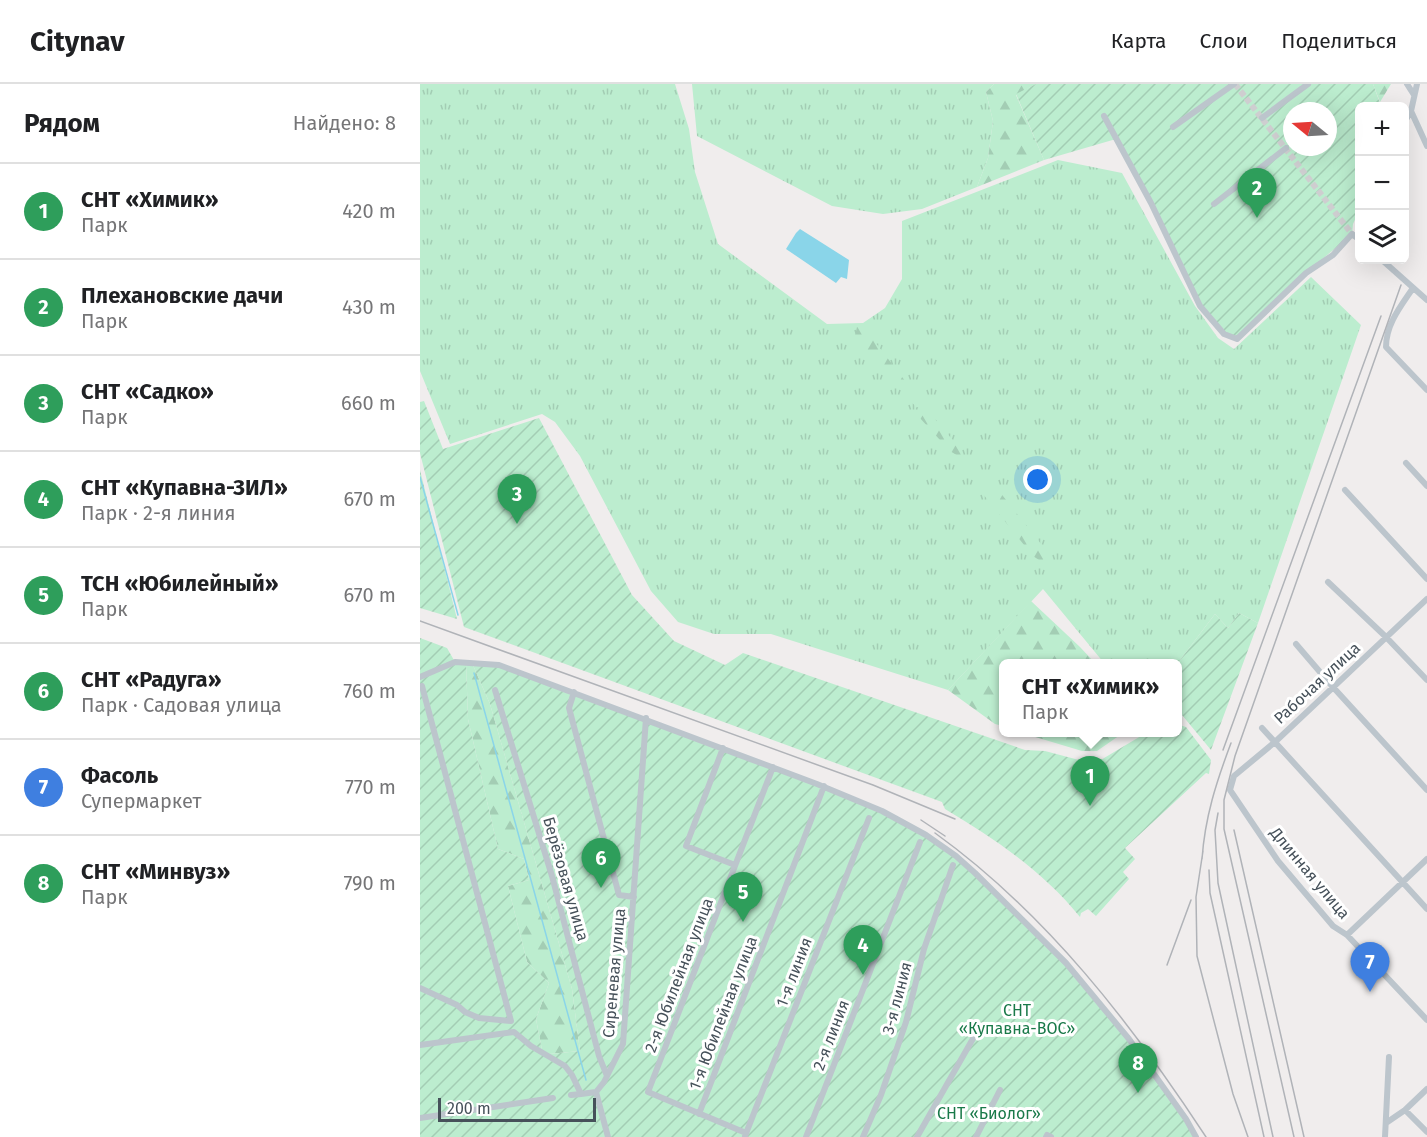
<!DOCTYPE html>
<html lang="ru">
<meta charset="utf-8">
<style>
:root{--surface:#fff;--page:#f6f6f6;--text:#202124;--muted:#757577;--line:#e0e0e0;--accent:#1e70d9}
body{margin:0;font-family:"Fira Sans",sans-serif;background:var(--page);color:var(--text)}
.controls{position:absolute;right:18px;top:18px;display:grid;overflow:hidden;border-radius:9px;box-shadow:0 6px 24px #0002}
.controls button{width:54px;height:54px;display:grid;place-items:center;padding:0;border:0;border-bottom:2px solid var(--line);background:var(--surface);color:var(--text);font:30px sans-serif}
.compass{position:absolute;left:863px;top:18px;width:54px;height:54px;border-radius:50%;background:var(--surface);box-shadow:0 6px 24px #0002;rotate:288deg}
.scale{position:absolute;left:18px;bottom:15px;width:158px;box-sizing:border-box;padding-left:6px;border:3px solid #46515a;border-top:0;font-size:16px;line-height:21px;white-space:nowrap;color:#46515a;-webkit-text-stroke:4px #fff;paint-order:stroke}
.you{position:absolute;left:618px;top:396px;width:21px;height:21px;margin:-15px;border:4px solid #fff;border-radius:50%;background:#1a73e8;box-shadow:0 0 0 9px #1a73e833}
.badge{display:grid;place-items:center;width:39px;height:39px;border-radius:50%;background:var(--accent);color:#fff;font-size:20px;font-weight:700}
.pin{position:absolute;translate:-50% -50px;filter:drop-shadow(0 2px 3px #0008)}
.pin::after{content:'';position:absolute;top:32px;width:21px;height:18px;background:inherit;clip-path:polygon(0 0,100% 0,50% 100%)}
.popup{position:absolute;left:579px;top:575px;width:183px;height:78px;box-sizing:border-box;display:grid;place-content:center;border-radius:9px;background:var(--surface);filter:drop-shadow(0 2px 4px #0005);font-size:20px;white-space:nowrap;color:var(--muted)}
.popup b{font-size:22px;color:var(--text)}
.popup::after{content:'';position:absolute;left:50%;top:100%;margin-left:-12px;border:12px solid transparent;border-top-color:var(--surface)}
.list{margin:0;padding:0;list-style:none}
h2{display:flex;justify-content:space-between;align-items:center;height:78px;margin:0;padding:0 24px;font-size:26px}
h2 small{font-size:20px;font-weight:400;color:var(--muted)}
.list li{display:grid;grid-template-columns:39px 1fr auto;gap:18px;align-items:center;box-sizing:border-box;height:96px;padding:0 24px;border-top:2px solid var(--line)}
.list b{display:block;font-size:22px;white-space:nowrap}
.list p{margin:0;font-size:20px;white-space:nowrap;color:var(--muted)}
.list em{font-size:20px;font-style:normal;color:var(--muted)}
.icon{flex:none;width:33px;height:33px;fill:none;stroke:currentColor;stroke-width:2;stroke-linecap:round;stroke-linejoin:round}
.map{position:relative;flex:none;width:1007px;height:1053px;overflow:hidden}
header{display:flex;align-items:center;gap:36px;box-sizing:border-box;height:84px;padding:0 30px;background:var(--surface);border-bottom:2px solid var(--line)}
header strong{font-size:28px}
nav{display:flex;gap:33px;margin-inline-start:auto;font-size:21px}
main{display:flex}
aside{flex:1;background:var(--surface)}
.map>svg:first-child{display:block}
.grass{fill:url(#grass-tufts)}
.forest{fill:url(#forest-firs)}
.garden{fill:url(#garden-furrows);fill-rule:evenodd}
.water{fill:#8ad5e9}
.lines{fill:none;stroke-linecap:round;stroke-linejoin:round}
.stream{stroke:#8ad5e9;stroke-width:1.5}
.minor-tunnel{stroke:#ceced0;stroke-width:6;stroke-dasharray:6 3;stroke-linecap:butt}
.minor{stroke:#bcc5cc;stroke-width:6}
.rail{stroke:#b0b3b8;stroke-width:1.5}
.labels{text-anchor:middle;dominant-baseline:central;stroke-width:6;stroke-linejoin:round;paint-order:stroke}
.street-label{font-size:16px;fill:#46515a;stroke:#fff}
.park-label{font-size:16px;fill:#197949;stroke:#fff}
</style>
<header>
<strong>Citynav</strong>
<nav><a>Карта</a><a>Слои</a><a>Поделиться</a></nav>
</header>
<main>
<aside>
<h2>Рядом<small>Найдено: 8</small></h2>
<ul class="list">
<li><span class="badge" style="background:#2e9e5b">1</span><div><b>СНТ «Химик»</b><p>Парк</p></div><em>420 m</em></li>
<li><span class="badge" style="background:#2e9e5b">2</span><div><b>Плехановские дачи</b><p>Парк</p></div><em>430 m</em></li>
<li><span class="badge" style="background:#2e9e5b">3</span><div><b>СНТ «Садко»</b><p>Парк</p></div><em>660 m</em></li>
<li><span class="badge" style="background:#2e9e5b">4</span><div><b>СНТ «Купавна-ЗИЛ»</b><p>Парк · 2-я линия</p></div><em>670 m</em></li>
<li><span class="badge" style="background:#2e9e5b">5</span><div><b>ТСН «Юбилейный»</b><p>Парк</p></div><em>670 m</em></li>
<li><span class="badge" style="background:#2e9e5b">6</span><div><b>СНТ «Радуга»</b><p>Парк · Садовая улица</p></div><em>760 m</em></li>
<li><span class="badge" style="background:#3f7fe0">7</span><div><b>Фасоль</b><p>Супермаркет</p></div><em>770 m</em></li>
<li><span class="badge" style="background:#2e9e5b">8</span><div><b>СНТ «Минвуз»</b><p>Парк</p></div><em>790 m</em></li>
</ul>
</aside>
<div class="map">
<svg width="1007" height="1053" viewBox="0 0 1007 1053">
<defs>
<pattern id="grass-tufts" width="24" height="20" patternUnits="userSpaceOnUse" patternTransform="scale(1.5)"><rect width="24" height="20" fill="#bcedcf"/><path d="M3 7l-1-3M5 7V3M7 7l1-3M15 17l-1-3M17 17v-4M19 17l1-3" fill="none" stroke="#a3cdb4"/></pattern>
<pattern id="forest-firs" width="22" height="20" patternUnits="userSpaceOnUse" patternTransform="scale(1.5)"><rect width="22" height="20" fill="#bcedcf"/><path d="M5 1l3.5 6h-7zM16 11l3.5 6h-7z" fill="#a3cdb4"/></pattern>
<pattern id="garden-furrows" width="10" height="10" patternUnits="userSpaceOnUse" patternTransform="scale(1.5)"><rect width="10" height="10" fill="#bcedcf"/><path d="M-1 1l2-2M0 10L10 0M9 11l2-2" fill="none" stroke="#a3cdb4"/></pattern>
</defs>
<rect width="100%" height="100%" fill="#f0eded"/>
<path class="grass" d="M0,0H255L269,45L275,88L298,160L407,240L443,239L465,224L482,195V137L638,76L702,89L775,222L798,254L814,265L891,193L941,241L838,539L819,529L808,544L795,530L757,580L684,579L623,505L528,606L351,550H294L258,538L231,507L160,372L135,338L122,330L30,360L0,287Z
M272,0H574L566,8L573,37L568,74L557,103L502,125L463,130L412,122L277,52Z"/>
<path class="forest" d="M574,0H616L596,11L624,76L557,103L568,74L573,37L566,8Z
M953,0H971L960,18Z
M437,243L445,245L506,324L496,323L435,252Z
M499,326L509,328L542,367L543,375L530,367L499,333Z
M570,401L579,407L633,475L628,482L613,472L563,410Z
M611,517L660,563L675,579L583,580V642L575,640L528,606Z
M46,579H52L70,620L152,905L160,967L129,970L122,966L116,935L129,899L107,878L88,802L109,796L104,775L78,765L48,635Z
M602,649L703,648V649L677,667H662Z"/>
<path class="garden" d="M616,0H953L961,22H940L939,127L933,140L932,150L886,189L817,255L804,250L780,222L696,55L624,76L596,10ZM872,27H908V63H872Z
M4,317L23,365L119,334L212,511L254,557L305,581L323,569L605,666L625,667L674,680L726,649L757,648V640L766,643L791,676L789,690L786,689L705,764L715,775L703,788L709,795L676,832L668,825L661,829L660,833C623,787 575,755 525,725L522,718L44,543L0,369V318Z
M0,386L37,535L0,524Z
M819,529L838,539L791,666L757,625V580L795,530L808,544Z
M0,554L27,564L35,578L46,579L48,635L78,765L104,775L109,796L88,802L107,878L129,899L116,935L122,966L129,970L160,967L152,905L70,620L52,579L79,581L462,727L536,772L646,879L709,955L776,1053H0Z"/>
<path class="water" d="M380,145L429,176L427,195L421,193L416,199L366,165L376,149Z"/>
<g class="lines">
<path class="stream" d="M0,393L38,531
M54,589L166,996"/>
<path class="minor-tunnel" d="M815,0L932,150"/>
<path class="minor" d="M987,0L994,11
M991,27L1007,62
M684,32L731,119L780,222L804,250L817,255L886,189L913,171L932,150L940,156
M842,34L888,0
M984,39L991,27L997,0
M753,43L814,0
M794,120L866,64
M962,176L1007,216
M993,204C981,222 966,240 966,263L1007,306
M986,379L1007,402
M925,406L1007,495
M908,498L966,553L1007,596
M1007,515L855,658L814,692L810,706L858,777L913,842L927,851L1007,936
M876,560L912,602L1007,706
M0,593L35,578L79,581L397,700L462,727L506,751L536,772L555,789L646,879L709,955L766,1035L776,1053
M75,606L132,792L179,972L187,992
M154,608L149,624L199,811L214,813
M842,644L1007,825
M303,664L266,762L315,781
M927,851L1007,775
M0,904L37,921L45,928L59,934L91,937L2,602
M0,961L94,948L111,962L145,982L152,991L161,1010L176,1008
M151,1011L161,1010
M985,1026L1007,1048
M279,1030L404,702
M0,1034L133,1014
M966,1039L985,1026L1007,1005
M326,1049L228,1008L353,683
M325,1052L449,734
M188,1053L176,1008L184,998L203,960L226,634
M386,1053L500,758
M443,1053L461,1011L486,938L504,865L533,781
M497,1053L559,944
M556,1053L580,1006
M626,1053L627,1051L631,1053
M965,1053L969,973"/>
<path class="rail" d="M0,537L453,701L535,735
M803,666L961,232
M798,729L795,746L798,799L853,1053
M501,736L525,752
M814,746L884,1053
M515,749C626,829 712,940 786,1053
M783,767L776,813L777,872L813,1010L828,1053
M782,775C785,733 796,699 811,659
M789,786L790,809L844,1053
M747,881L771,816
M874,1053L804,745V716L815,672L981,201"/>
</g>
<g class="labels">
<g class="street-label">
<text transform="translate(897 599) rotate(-43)">Рабочая улица</text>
<text transform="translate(890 789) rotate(50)">Длинная улица</text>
<text transform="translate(146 795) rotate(74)">Берёзовая улица</text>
<text transform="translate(374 888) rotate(-69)">1-я линия</text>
<text transform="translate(194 889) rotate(-85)">Сиреневая улица</text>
<text transform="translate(259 891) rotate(-69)">2-я Юбилейная улица</text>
<text transform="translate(477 914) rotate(-75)">3-я линия</text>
<text transform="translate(303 929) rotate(-69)">1-я Юбилейная улица</text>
<text transform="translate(411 951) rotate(-69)">2-я линия</text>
</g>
<g class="park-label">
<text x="597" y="926">СНТ<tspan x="597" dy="18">«Купавна-ВОС»</tspan></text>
<text x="569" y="1029">СНТ «Биолог»</text>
</g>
</g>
</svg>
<div class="controls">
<button>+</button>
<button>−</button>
<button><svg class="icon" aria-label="layers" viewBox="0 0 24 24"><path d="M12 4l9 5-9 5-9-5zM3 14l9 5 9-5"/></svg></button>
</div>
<svg class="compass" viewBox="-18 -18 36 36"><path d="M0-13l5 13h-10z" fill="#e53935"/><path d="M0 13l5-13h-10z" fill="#757577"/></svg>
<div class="scale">200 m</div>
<div class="you"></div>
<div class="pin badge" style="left:670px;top:722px;background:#2e9e5b">1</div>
<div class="popup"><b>СНТ «Химик»</b>Парк</div>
<div class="pin badge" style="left:837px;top:134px;background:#2e9e5b">2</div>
<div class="pin badge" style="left:97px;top:440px;background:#2e9e5b">3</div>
<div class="pin badge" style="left:443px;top:891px;background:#2e9e5b">4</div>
<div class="pin badge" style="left:323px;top:838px;background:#2e9e5b">5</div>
<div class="pin badge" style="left:181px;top:804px;background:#2e9e5b">6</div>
<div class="pin badge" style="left:950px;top:908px;background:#3f7fe0">7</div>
<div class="pin badge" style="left:718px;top:1009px;background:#2e9e5b">8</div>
</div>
</main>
